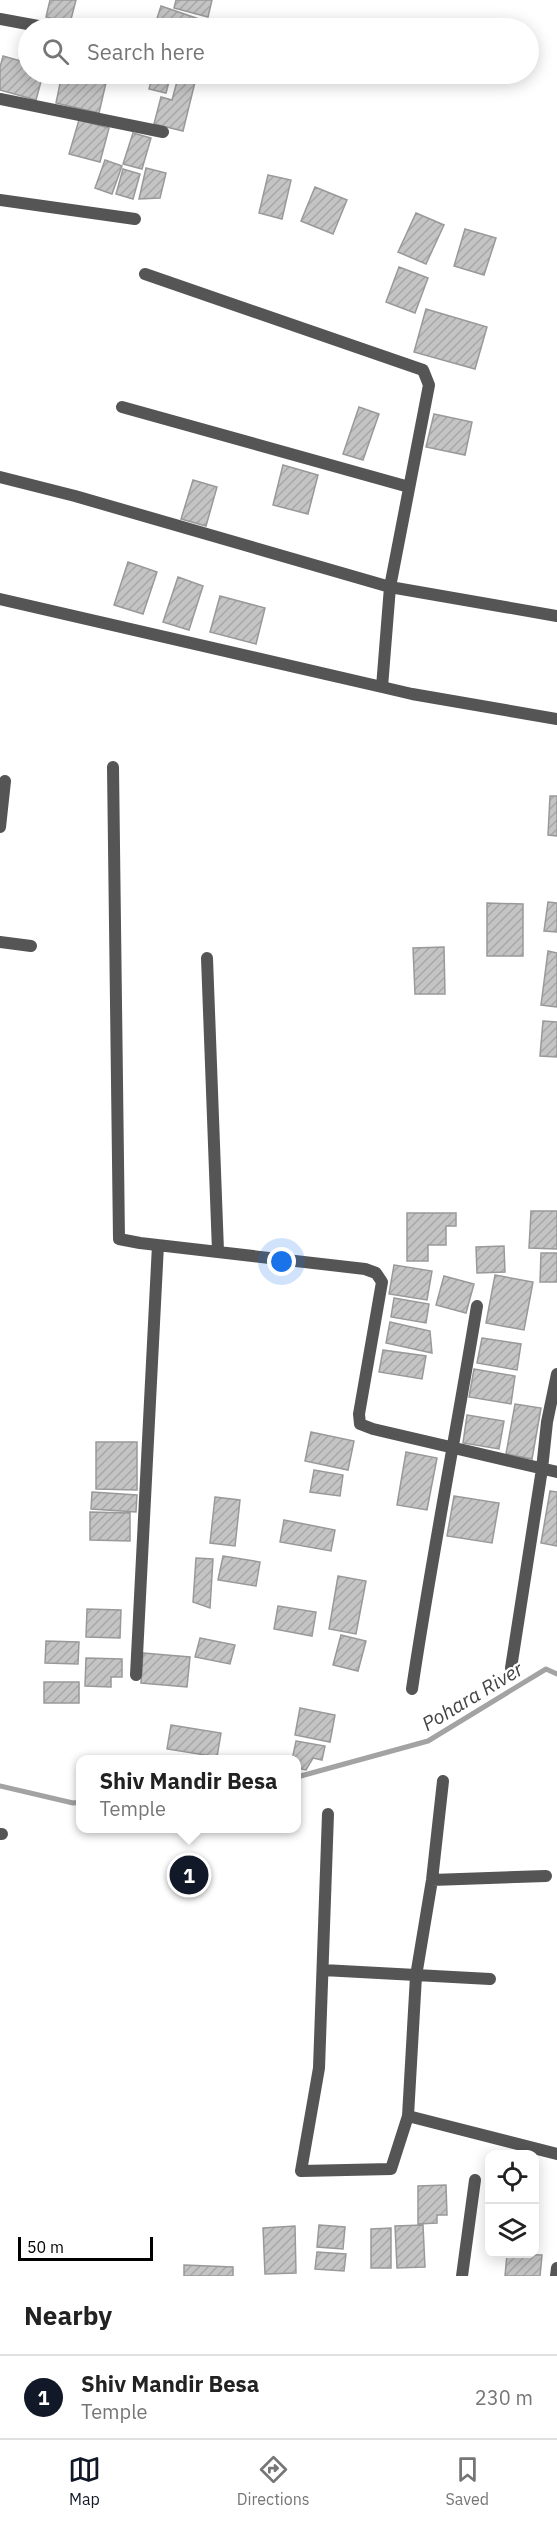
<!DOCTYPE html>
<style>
:root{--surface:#fff;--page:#f2f2f2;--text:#222;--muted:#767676;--line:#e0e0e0;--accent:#111827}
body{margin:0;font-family:"IBM Plex Sans",sans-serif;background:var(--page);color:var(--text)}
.controls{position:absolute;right:18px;bottom:18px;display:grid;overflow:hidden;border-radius:12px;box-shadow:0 3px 15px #0003}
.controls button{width:54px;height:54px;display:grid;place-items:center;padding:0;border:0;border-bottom:2px solid var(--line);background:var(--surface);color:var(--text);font:30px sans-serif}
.scale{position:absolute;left:18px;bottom:15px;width:135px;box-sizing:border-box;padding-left:6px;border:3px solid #000;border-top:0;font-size:16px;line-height:21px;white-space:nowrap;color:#000;-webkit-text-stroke:4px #fff;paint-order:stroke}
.you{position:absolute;left:282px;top:1262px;width:21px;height:21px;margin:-15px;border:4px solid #fff;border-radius:50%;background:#1a73e8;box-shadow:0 0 0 9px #1a73e833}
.badge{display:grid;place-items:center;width:39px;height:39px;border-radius:50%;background:var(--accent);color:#fff;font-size:20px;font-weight:700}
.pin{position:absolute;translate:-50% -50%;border:3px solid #fff;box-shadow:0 2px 6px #0006}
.popup{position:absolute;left:76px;top:1755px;width:225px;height:78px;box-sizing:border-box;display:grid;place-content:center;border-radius:12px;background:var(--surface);filter:drop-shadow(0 2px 4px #0005);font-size:20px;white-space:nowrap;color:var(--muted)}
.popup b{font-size:22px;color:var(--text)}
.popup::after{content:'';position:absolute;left:50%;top:100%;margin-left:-12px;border:12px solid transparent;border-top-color:var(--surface)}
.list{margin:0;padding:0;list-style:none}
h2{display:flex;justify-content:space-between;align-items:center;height:78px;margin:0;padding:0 24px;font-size:26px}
h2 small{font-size:20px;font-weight:400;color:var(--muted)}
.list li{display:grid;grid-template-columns:39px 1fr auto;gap:18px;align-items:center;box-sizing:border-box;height:84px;padding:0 24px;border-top:2px solid var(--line)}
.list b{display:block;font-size:22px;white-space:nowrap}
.list p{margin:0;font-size:20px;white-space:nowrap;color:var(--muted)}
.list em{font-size:20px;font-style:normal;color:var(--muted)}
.icon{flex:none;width:33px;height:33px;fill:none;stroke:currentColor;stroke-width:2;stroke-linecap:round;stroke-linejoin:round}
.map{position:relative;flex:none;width:557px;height:2276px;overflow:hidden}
.search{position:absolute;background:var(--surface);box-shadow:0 3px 15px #0003;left:18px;right:18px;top:18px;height:66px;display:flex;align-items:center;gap:15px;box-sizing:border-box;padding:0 21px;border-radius:33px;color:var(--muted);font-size:22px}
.sheet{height:162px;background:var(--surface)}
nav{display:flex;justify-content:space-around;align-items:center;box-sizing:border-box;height:84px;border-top:2px solid var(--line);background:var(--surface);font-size:16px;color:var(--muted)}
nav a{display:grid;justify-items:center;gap:3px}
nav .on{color:var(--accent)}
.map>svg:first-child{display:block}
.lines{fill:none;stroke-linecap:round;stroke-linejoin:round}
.stream{stroke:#a3a3a3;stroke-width:5}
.building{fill:url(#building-hatch);stroke:#999;stroke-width:1.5}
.street{stroke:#555;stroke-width:12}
.labels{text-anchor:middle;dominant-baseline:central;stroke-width:4.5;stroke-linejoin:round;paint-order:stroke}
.water-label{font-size:20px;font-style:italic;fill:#444;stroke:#fff}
</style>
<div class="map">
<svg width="557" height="2276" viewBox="0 0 557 2276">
<defs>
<pattern id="building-hatch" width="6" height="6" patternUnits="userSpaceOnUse" patternTransform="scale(1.5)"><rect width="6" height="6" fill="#c4c4c4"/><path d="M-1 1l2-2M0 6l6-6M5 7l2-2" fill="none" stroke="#a7a7a7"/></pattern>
</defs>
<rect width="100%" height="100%" fill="#fff"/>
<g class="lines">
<path class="stream" d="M297,1777L428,1741L546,1669L557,1674
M0,1786L73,1803L81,1802"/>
</g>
<path class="building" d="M50,0H76L70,23L46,17Z
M176,0H212L208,17L174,8Z
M161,6L199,19L195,28H154Z
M3,56L28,63V74H43L36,100L0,90V67Z
M62,74H108L99,113L56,103Z
M153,74H171L166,93L149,89Z
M179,74H197L183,131L154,124L161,97L172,100Z
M79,120L109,128L100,162L69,154Z
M133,133L151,138L142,169L123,164Z
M105,160L122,166L112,194L95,188Z
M146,168L166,173L160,198L139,199Z
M123,169L140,174L133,199L116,194Z
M268,175L291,180L282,219L259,213Z
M315,187L347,200L333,234L301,221Z
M416,213L444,225L426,264L398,252Z
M465,229L496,238L484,275L454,266Z
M399,267L428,278L415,313L386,302Z
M426,309L487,327L475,369L414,352Z
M359,407L379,414L363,460L343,454Z
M434,414L472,422L465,455L426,447Z
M283,465L318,475L308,514L273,505Z
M193,480L217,487L206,526L181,519Z
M128,562L157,572L143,614L114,605Z
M178,577L203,586L189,630L163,622Z
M220,596L265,608L256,644L210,632Z
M550,796H557V836L548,835Z
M548,902L557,903V932L544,931Z
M487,903L523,904V956H487Z
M444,947L445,994H415L413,948Z
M548,951L557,953V1007L541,1005Z
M543,1021L557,1022V1057L540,1056Z
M531,1211H557V1249L529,1248Z
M407,1213H456V1226H446V1245H428V1261H407Z
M504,1246L505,1272L477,1273L476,1247Z
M541,1253H557V1282H540Z
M394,1265L432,1271L427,1300L389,1294Z
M495,1275L533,1282L524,1330L486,1323Z
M444,1276L474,1284L466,1313L436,1305Z
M394,1298L429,1304L426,1323L391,1317Z
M390,1322L430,1331L432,1353L386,1343Z
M482,1338L521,1344L517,1370L477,1363Z
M383,1350L426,1356L422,1379L379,1372Z
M474,1369L515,1376L511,1404L469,1397Z
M515,1404L541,1408L532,1459L506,1454Z
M467,1415L504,1421L499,1449L463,1443Z
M311,1432L354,1441L348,1470L305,1461Z
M96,1442H137V1490L96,1489Z
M406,1452L437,1458L427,1510L397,1505Z
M314,1470L343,1475L340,1496L310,1492Z
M550,1491L557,1492V1546L541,1543Z
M92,1492L137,1495L136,1512L91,1509Z
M454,1496L499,1503L492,1543L447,1536Z
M215,1497L240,1500L235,1546L210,1543Z
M90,1512L130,1513V1541L90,1540Z
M284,1520L335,1530L331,1551L280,1542Z
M223,1556L260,1562L256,1586L218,1580Z
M196,1558L213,1559L210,1608L193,1602Z
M338,1576L366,1581L356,1634L329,1629Z
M278,1606L316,1612L312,1636L274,1629Z
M87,1609L121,1610L120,1638L86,1637Z
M341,1635L366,1641L358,1671L333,1665Z
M200,1638L235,1645L230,1664L195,1657Z
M46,1641L79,1642L78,1664L45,1663Z
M143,1653L190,1657L187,1687L141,1683Z
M86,1658L122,1659V1677H111V1687L85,1686Z
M44,1682H79V1703H44Z
M300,1708L335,1715L330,1742L295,1735Z
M171,1725L221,1733L217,1757L167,1749Z
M296,1741L325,1746L322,1760L313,1758L306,1770L297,1768V1760H292Z
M446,2185L447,2215H437V2223L418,2224V2186Z
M319,2225L345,2227L343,2249L317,2247Z
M423,2225L425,2267L397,2268L395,2226Z
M295,2226L296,2273L265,2274L263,2228Z
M391,2228V2268H371V2229Z
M317,2252L346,2254L344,2271L315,2269Z
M507,2254L542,2255L540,2276H505Z
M184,2265L233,2267V2276H184Z"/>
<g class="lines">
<path class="street" d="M0,19L49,28
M0,99L163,132
M0,200L135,219
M145,274L423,370L429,385L390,587L557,616
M122,407L409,487
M0,477L75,496L390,587L382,687L412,694L557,719
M0,599L382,687
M113,767L119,1239L140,1243L365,1269L376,1273L382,1282L359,1414L360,1424L373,1429L557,1472
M0,827L5,781
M0,942L31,946
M207,958L218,1251
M511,1668L542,1469L547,1422L557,1374
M136,1675L158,1245
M412,1689C431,1561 456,1434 477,1306
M328,1814L319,2068L301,2171L391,2169L408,2116L416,1976L432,1880L443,1781
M0,1834H2
M432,1880L546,1876
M323,1970L490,1979
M408,2116L557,2154
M462,2276L475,2180
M556,2276L557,2268"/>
</g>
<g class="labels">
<g class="water-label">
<text transform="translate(472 1696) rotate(-31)">Pohara River</text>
</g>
</g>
</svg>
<div class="controls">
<button><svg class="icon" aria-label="locate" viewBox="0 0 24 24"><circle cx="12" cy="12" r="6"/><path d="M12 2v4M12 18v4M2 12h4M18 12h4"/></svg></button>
<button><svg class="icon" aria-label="layers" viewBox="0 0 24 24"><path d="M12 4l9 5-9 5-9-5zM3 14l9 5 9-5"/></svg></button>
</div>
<div class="scale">50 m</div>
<div class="you"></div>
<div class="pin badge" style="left:189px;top:1875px">1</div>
<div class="popup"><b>Shiv Mandir Besa</b>Temple</div>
<div class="search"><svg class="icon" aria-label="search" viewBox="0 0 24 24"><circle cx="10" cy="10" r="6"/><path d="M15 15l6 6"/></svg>Search here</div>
</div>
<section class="sheet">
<h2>Nearby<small></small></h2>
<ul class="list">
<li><span class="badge">1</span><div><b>Shiv Mandir Besa</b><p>Temple</p></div><em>230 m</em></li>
</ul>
</section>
<nav>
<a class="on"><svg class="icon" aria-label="map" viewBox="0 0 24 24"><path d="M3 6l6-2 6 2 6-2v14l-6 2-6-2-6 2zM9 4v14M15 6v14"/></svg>Map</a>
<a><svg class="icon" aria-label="directions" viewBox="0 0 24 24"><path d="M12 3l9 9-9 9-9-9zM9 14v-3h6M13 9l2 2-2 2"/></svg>Directions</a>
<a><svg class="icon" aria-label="saved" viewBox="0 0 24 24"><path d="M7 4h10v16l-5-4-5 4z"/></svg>Saved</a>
</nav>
